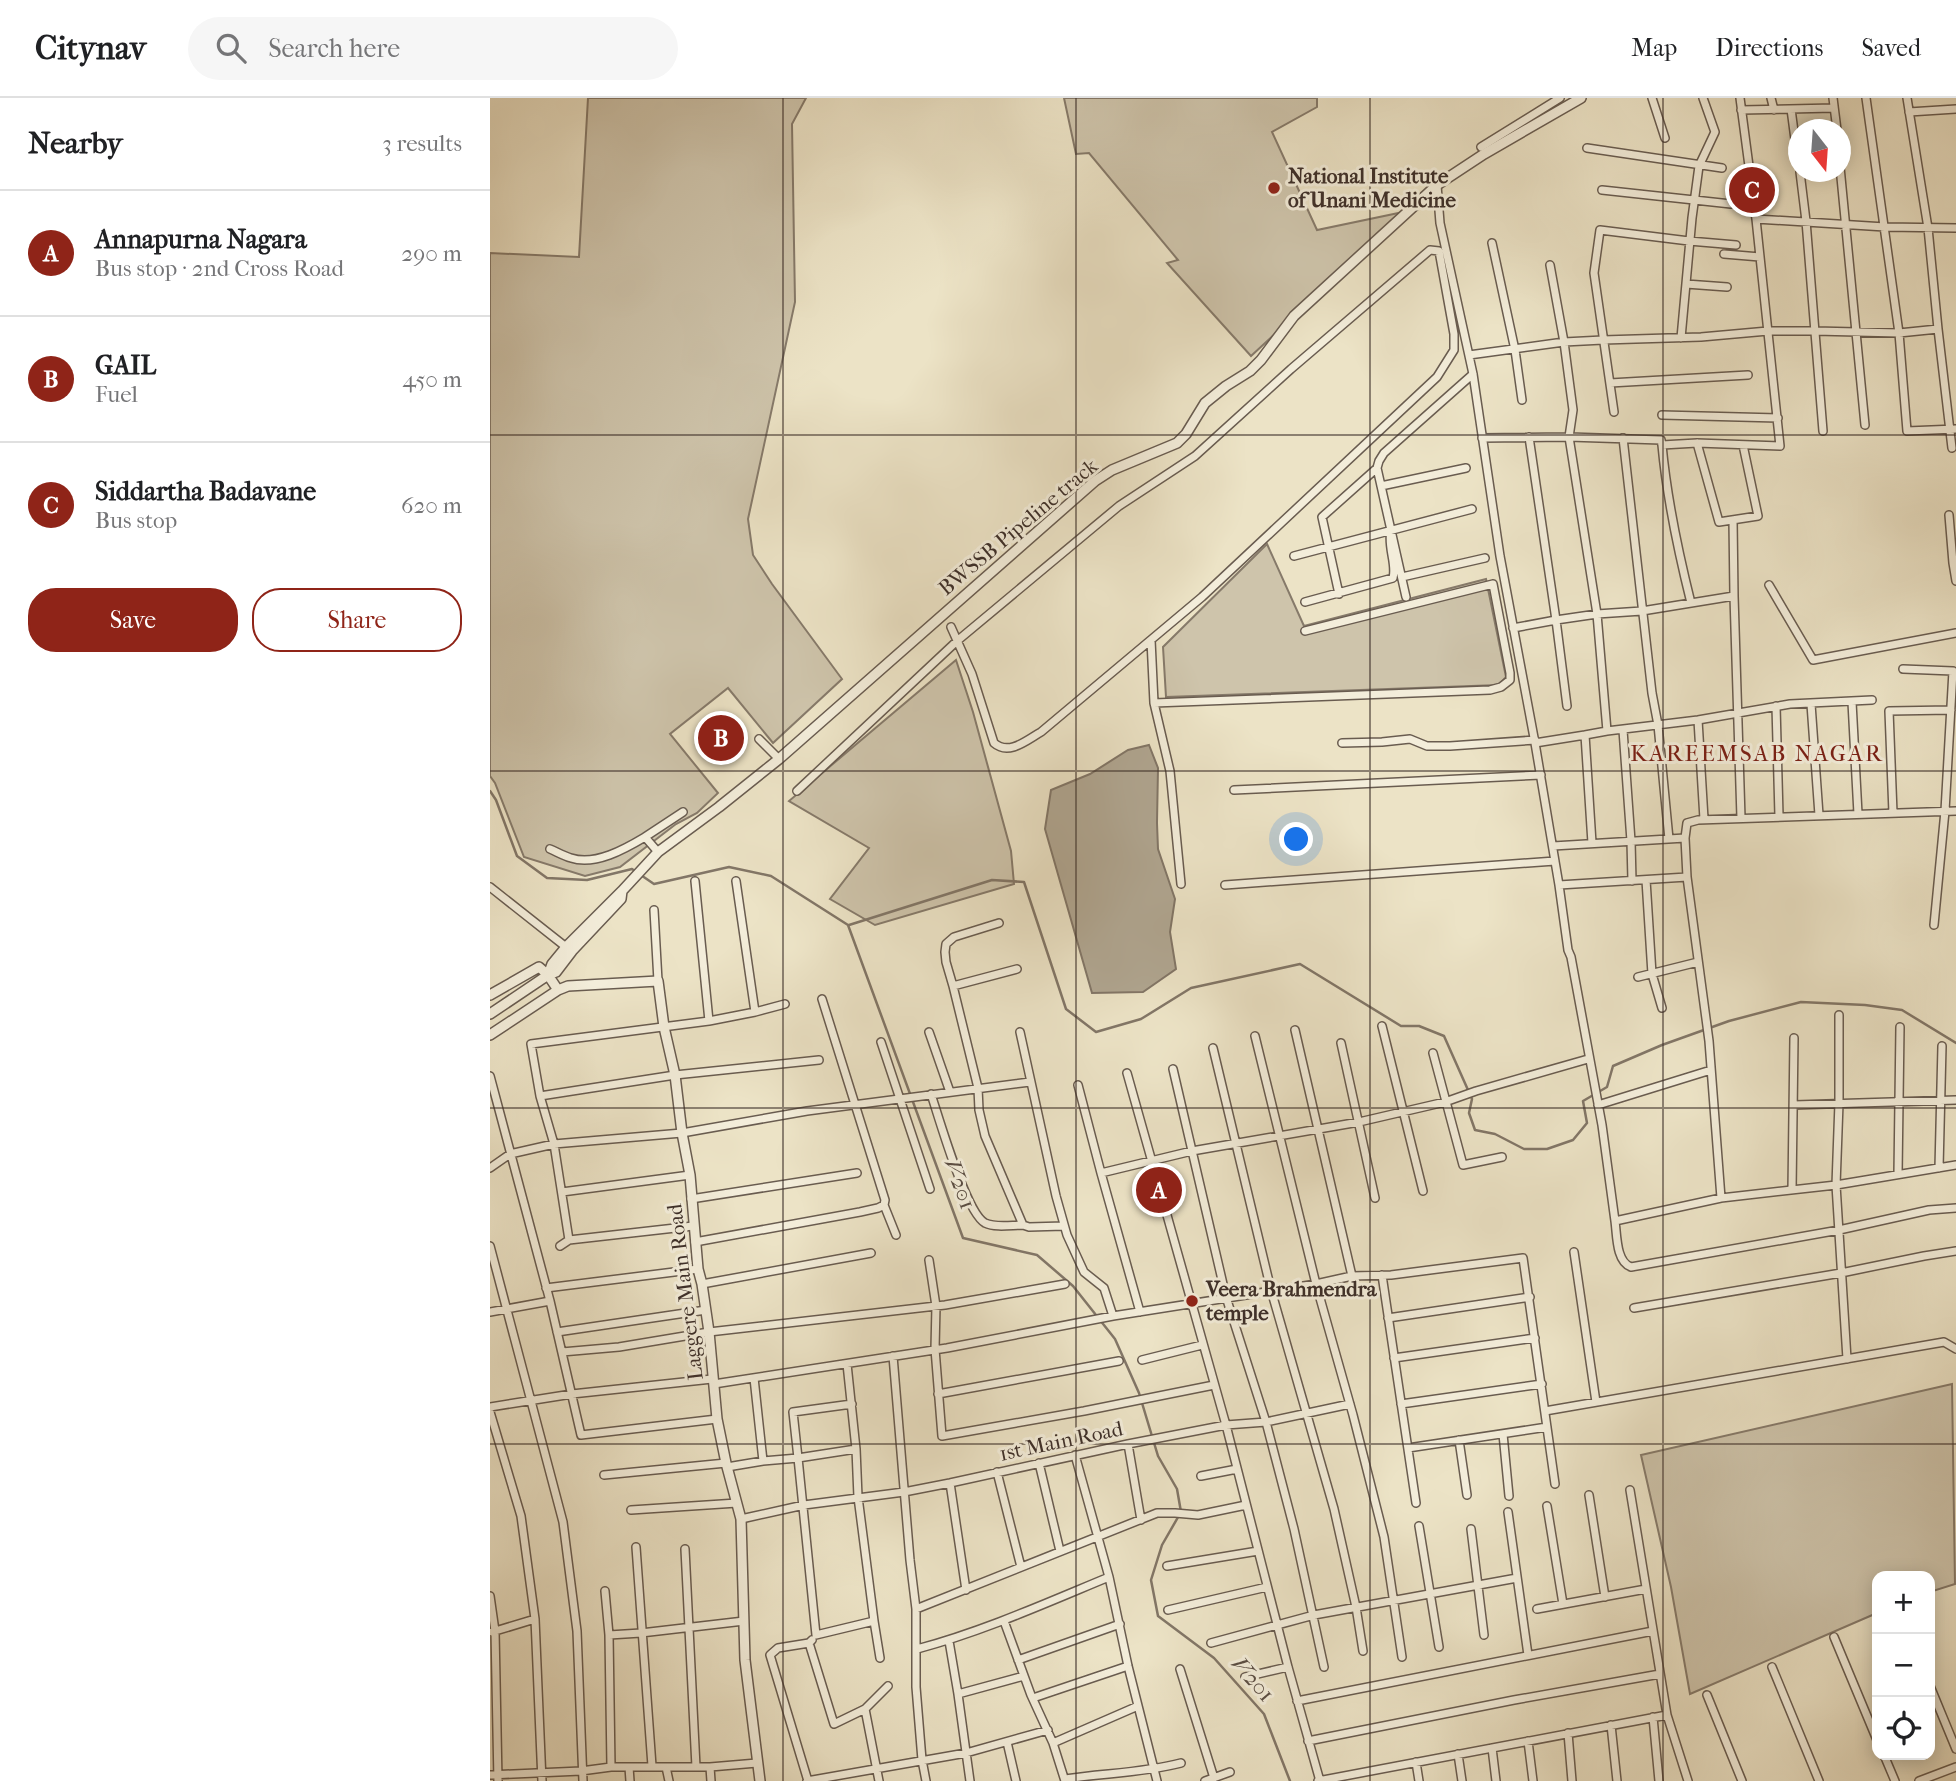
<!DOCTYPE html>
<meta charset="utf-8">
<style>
:root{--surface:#fff;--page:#f6f6f6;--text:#202124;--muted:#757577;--line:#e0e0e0;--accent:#8f2418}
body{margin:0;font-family:"IM FELL French Canon",serif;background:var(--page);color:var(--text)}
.controls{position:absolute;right:21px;bottom:21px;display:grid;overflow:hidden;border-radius:14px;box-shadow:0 4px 18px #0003}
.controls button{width:63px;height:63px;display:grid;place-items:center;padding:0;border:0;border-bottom:2px solid var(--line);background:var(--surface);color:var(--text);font:35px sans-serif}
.compass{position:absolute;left:1298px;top:21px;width:63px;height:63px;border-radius:50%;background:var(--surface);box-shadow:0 4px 18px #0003;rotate:163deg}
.you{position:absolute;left:807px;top:742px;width:24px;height:24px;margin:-18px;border:5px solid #fff;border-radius:50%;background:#1a73e8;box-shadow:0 0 0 10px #1a73e833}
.badge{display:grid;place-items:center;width:46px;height:46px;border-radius:50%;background:var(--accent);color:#fff;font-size:23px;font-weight:700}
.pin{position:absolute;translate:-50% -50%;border:4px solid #fff;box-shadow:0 2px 7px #0006}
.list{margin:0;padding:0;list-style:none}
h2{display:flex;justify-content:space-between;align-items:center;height:91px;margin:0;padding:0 28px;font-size:30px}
h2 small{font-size:23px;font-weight:400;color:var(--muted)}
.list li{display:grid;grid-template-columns:46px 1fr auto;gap:21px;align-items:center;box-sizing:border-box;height:126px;padding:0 28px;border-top:2px solid var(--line)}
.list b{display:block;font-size:26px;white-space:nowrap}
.list p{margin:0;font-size:23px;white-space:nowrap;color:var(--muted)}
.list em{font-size:23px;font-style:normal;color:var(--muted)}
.actions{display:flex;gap:14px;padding:21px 28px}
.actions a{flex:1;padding:16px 0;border:2px solid var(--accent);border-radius:28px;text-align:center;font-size:24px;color:var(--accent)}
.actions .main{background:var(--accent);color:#fff}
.icon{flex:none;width:38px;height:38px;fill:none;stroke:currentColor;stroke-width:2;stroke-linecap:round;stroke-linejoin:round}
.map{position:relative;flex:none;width:1466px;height:1683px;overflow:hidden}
header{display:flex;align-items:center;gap:42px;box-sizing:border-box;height:98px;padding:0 35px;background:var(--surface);border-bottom:2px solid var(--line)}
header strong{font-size:33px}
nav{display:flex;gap:38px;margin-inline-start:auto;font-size:24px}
.search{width:490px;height:63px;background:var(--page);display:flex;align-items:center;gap:18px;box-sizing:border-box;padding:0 24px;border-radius:38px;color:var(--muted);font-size:26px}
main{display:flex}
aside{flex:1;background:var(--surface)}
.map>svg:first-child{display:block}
.green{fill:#cec4ab;stroke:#867a6a;stroke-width:2}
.water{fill:#b0a691;stroke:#827667;stroke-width:2}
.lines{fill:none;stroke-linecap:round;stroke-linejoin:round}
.stream{stroke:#827667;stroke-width:2.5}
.minor-casing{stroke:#695c50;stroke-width:10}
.tertiary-casing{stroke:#695c50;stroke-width:12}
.minor{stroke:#f3edda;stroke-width:7}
.tertiary{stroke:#f3edda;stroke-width:9}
.grid{fill:none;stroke:#3d2f29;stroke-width:2;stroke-opacity:0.55}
.poi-dot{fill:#8f2418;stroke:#f3edda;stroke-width:2.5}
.labels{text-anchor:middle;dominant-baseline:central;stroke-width:6;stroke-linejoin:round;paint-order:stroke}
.poi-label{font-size:21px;font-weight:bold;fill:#3d2f29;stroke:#f3edda;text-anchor:start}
.street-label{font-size:21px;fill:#3d2f29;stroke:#f3edda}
.neighbourhood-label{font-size:23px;letter-spacing:2px;fill:#7a1f14;stroke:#f3edda}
.water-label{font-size:23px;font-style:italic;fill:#5a4d43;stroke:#f3edda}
</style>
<header>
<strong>Citynav</strong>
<div class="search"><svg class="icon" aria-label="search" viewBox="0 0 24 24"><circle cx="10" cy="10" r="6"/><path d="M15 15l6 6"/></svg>Search here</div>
<nav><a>Map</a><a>Directions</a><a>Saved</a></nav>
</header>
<main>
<aside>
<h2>Nearby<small>3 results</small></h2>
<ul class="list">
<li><span class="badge">A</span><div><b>Annapurna Nagara</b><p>Bus stop · 2nd Cross Road</p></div><em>290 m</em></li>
<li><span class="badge">B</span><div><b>GAIL</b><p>Fuel</p></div><em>450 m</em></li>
<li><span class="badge">C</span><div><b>Siddartha Badavane</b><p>Bus stop</p></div><em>620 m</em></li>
</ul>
<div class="actions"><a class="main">Save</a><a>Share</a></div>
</aside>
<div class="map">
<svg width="1466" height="1683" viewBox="0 0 1466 1683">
<rect width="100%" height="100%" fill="#ece3c6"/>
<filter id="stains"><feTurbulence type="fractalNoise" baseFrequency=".00286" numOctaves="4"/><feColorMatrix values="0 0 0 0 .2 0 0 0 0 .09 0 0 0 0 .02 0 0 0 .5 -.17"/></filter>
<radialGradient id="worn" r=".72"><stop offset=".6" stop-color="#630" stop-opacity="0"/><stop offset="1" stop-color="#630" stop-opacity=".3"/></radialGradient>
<path class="green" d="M98,0H316L302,26L305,204L258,421L263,457L282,486L352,581L283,645L238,590L180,636L228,695L207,715L186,726L130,769L95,778L34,759L5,685L0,678V155L89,159Z
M574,0H827V9L782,34L827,132L918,113L761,258L677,165L688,162L599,55L586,56Z
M777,446L814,528L996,481L1016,579L1009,587L676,599L673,549Z
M466,562L483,614L521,753L524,786L385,827L340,801L379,750L299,703Z
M1462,1286L1465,1486L1440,1494V1478H1387V1515L1200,1596L1181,1489L1151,1357Z"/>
<path class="water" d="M659,647L668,670L667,725L668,751L685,801L680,834L686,871L653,894L602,895L555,731L561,692L600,676L638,652Z"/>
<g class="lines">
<path class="stream" d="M0,693L6,702L27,758L57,780L97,782L142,771L164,786L239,769L281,778L358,827L473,1140L547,1157L583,1188L625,1241L649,1295L668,1358L687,1391L691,1414L672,1447L661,1482L668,1518L724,1560L774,1616L800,1683
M359,827L502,782L534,784L576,911L606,934L651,921L701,890L810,866L911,928H929L954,938L982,1001L979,1015L985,1032L1005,1036L1034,1051H1057L1083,1042L1097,1025L1093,1003L1117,989L1123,968L1172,947L1239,923L1311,904L1375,907L1412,912L1466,945"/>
<g class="minor-casing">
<path id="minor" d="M1162,0L1175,40
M1281,0L1284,12
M1343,0L1347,32
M1376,0L1409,235L1417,333L1466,331
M1417,0L1438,130L1448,231L1462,350
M1301,11L1308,64
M1251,12L1344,10
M1419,14L1466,11
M991,49L1070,0
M1097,50L1232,70
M1350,69L1375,327
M1310,74L1316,123L1333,333
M947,87L950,125L983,276L1010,458L1045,645L1069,787L1197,779L1219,943L1231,1100
M1112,92L1241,106
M1266,121L1395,129L1466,130
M1002,145L1025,252L1032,302
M1234,156L1270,159
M1060,167L1074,244L1083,312L1079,339L1107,516L1117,633
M1196,186L1237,189
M1191,240L1202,120L1209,68L1225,34L1213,0
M979,257L1074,244L1113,242L1211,239L1278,233H1325L1409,235L1448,231
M1120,285L1258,277
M1124,314L1104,175L1110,132L1199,143L1246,147
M1172,317L1288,320
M1039,339L1066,522L1107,516L1152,513L1244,498L1251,720
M992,340L1079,339L1171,342L1172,347L1207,345L1290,348L1266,121L1250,0
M1133,340L1162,595L1168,627L1179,741
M1207,345L1229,424L1268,418L1253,347
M1172,347C1177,401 1188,453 1201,505
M887,370L916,499
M891,388L976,370
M1459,417L1463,465
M1243,422L1244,498
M804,458L982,411
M1465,465H1463L1466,483
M912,479L995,460
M1279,487L1323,562L1466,535
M849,496L832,419L887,370L889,363L894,355L983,276
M815,504L903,480C907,466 897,449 901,432
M1023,530L1066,522L1077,608
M661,542L664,605
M1413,571L1463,573L1455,713L1444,827
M1362,604L1368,716
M1321,606L1329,717
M1286,608L1289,718
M1208,622L1214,721
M1133,632L1141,743L1142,783
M1095,637L1117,633L1208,622L1300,606L1382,602
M269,641L289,661
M852,645L892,644L920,641L937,648H960L1045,642
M1045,645L1095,637L1102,745
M744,692L1051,677
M307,693L467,543L629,408L705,358L801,271L940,152L949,153L964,236V252L947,279L712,499L551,634C537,642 519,658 504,645L482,576L461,529
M1403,715L1399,613L1461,612
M155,739L193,714
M1195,740L1197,725L1208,722L1466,713
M1063,748L1195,740L1197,779
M60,751C67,754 74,758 81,760C105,768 135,751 155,739L168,754
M1156,782L1162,876L1172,910
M205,783L219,923
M691,786L680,673L664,605L1000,592L1011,589L1020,582V575L1003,486L815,533
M735,787L1065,763
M1069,787L1078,852L1081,859L1112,1027L1125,1123L1231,1100L1346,1087L1466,1067
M0,789L76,849
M164,812L168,883
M527,871L463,888L488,990L489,1012L495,1038L533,1127L539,1129L574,1128
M1148,879L1208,864
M463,888L456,864L455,854L456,846L464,839L509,825
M265,914L295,906
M1349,917V1005L1346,1087L1357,1261
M892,928L933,1093
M805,932L862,1178
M439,934L460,994
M530,934L566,1098L577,1137L594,1174L614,1190L623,1218
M765,938L826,1186L863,1317L894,1439L912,1559
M391,944L440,1091
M851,945L885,1100
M723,950L781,1192L844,1411L866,1509L873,1553
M943,955L973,1067L1012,1059
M683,971L736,1199L776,1324L804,1431L834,1569
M637,975L736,1327L798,1569L830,1683
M0,978L60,1203L91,1337L227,1321
M588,987L611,1075L650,1214
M441,996C449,1020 476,1115 495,1125C506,1130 521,1127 533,1127
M50,998L185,977L329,962
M1108,1007L1221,972
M1304,1007L1466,1002
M0,1070L20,1056L64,1046L192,1035L317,1013L540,984
M1449,1070L1452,948
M611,1075L702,1053L869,1024L955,1004L986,993L1098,961
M1408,1076L1410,929
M1302,1092L1304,940
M72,1094L200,1077
M201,1101L367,1075
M394,1107L406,1137
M1125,1123C1127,1137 1126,1164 1141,1169L1349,1132L1439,1112L1466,1110
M79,1142L64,1046L50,998L41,946L219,923L265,914L246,783
M205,1144L370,1114L388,1110L394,1107L395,1102L332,901
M0,1148L73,1424L87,1533L93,1683
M70,1148L79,1142L203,1128
M1084,1154L1106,1304
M439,1162L446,1208L445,1251L452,1338L594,1313L724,1287
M892,1177L926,1405
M212,1186L381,1155
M56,1190L208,1171
M1144,1210L1351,1175L1434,1158L1466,1153
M0,1214L60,1203
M898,1220L1040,1199
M67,1234L216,1212
M72,1254L129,1249L219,1234L455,1207L575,1186
M403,1258L420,1462L426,1511V1589L432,1662L436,1683
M904,1260L1045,1240
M652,1262L712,1247
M357,1266L366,1351L368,1399L384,1523L326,1537L308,1360L366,1351
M264,1280L273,1363
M224,1286L457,1250L623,1218L826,1186L862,1178L901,1177L1033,1160L1065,1386
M448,1296L629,1263
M911,1306L1052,1286
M0,1309L82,1296L222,1281
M1055,1313L1454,1244L1466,1251
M0,1314L31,1418L45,1521L52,1683
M1013,1336L1019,1398
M969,1342L977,1397
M638,1346L651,1422
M918,1350L1057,1329
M585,1357L619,1479L638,1568L667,1683
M549,1365L570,1453
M237,1369L273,1363L308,1360L303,1314L362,1306
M507,1374L531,1469
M114,1377L236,1365
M711,1378L747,1371
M460,1385L476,1492
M1140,1392L1177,1617L1198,1683
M1099,1397L1115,1499
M1057,1408L1073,1506
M141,1412L247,1405
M1018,1414L1038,1557
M251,1421L314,1407L414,1394L460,1385L638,1346L736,1327L776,1324L860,1306
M929,1428L949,1549
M981,1431L994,1537
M146,1449L162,1668
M195,1451L206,1669
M677,1468L768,1453
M115,1493L119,1537L121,1669
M0,1498L5,1533L8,1683
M426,1511L667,1415H685L708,1417L756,1407
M1047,1511L1156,1491
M678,1512L777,1489
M384,1523L390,1560
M514,1523L541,1597L563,1645L575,1683
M2,1534L45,1521
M119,1537L151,1535L254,1523
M1344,1539L1387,1642
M459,1543L468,1596
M319,1545L344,1626L375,1611L389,1683
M721,1545L824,1517L1027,1480
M427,1551C494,1533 556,1505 619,1479
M528,1562L630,1526
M1282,1569L1329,1683
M690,1571L724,1680
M755,1579L798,1569
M1440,1588L1466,1651
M1217,1597L1252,1683
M543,1600L638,1568
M807,1603L1163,1533
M375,1611L398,1588
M1163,1619L1169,1683
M1121,1627L1127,1683
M1078,1635L1082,1683
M818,1643L1024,1602L1170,1576
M1038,1643L1043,1683
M517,1644L526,1683
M563,1645L648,1608
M1002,1650L1006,1683
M968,1656L972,1683
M1394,1657L1405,1683
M926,1664L929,1683
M139,1669L140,1683
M176,1669L179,1683
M220,1669L221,1683
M0,1677L91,1673L121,1669H220L267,1665
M575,1681C614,1675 653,1675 691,1665
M317,1683L476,1655L558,1632
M318,1683L280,1557L288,1550L319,1545L322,1542
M480,1683L468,1596L534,1578
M715,1683L740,1674
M828,1683L1177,1617
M1429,1683L1466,1669"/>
</g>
<g class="tertiary-casing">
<path id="tertiary" d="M132,793L168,754L229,709L289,661L605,383L622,372L687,345L696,336L715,305L736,288L760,273L771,262L804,218L947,87L994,56L1091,0
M0,897L49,869L58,877L68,892
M0,916L58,877L66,874L82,853L131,801L132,793L76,849L62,866L58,877
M0,937L68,892L78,888L168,883L174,929L185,977L192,1035L200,1077L208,1171L212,1186L219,1234L227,1321L236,1365L251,1421L255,1562L270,1683"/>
</g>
<use href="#minor" class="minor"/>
<use href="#tertiary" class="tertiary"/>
</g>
<path class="grid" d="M293,0V1683M586,0V1683M880,0V1683M1173,0V1683M0,337H1466M0,673H1466M0,1010H1466M0,1346H1466"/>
<g class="poi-dot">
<circle cx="784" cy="90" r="7"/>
<circle cx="702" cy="1203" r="7"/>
</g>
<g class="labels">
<g class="poi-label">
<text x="798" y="78">National Institute<tspan x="798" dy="24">of Unani Medicine</tspan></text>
<text x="716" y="1191">Veera Brahmendra<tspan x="716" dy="24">temple</tspan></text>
</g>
<g class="street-label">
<text transform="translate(528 429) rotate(-40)">BWSSB Pipeline track</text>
<text transform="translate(195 1194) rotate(-97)">Laggere Main Road</text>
<text transform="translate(571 1343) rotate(-12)">1st Main Road</text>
</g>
<g class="neighbourhood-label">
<text x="1267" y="655">KAREEMSAB NAGAR</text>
</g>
<g class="water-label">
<text transform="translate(470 1086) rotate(70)">V201</text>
<text transform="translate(763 1581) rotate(49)">V201</text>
</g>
</g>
<rect width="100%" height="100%" filter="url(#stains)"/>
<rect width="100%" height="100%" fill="url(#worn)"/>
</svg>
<div class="controls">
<button>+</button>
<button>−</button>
<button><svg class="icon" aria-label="locate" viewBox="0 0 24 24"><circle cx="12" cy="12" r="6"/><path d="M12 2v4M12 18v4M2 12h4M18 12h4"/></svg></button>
</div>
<svg class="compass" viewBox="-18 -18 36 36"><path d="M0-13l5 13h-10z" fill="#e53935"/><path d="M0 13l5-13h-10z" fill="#757577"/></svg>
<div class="you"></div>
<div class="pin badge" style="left:669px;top:1092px">A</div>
<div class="pin badge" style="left:231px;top:640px">B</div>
<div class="pin badge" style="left:1262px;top:92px">C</div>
</div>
</main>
